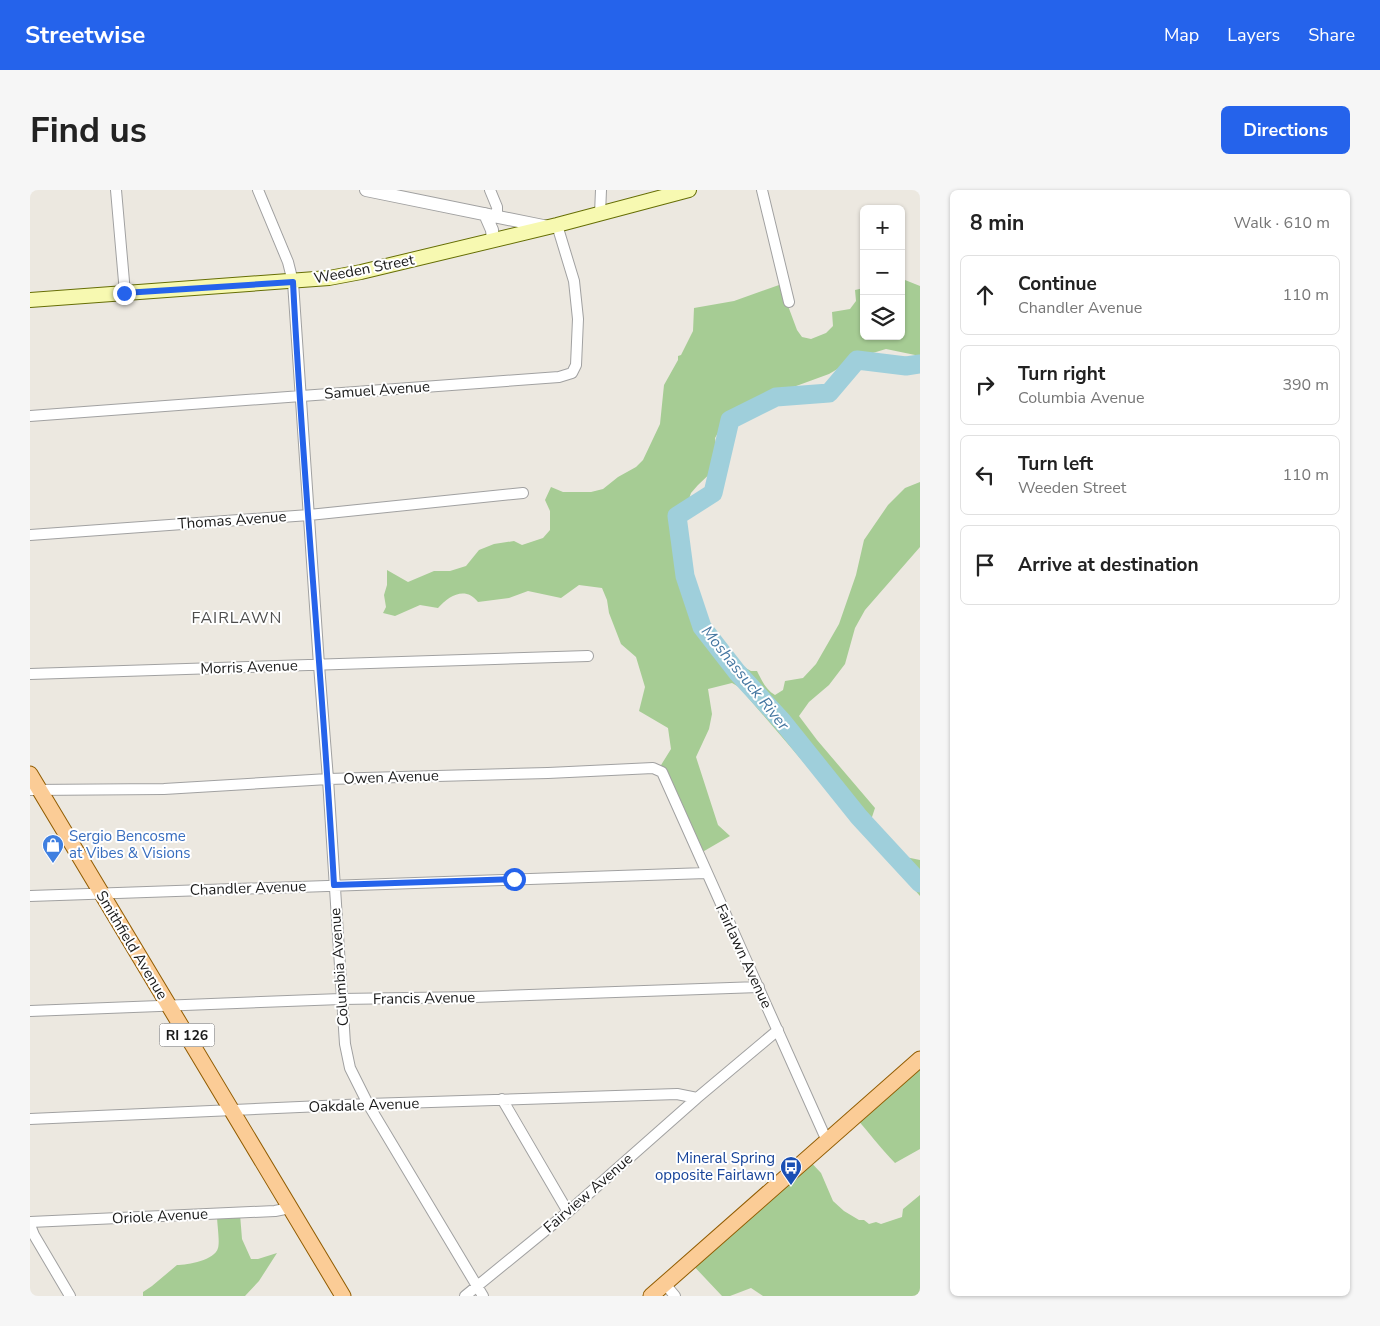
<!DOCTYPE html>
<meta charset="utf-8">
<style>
:root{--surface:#fff;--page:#f6f6f6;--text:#222;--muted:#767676;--line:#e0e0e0;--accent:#2563eb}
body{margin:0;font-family:"Nunito Sans",sans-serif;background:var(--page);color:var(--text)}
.controls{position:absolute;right:15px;top:15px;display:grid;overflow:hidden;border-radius:8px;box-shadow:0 1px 4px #0004}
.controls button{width:45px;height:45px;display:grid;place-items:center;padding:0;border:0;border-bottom:1px solid var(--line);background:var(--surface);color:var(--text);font:25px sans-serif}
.stop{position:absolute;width:15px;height:15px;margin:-11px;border:4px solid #2563eb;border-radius:50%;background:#fff}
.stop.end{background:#2563eb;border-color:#fff;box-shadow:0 1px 5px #0008}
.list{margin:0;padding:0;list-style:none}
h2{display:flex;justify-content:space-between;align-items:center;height:65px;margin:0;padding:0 20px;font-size:21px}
h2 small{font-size:16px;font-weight:400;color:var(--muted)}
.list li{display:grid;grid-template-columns:32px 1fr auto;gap:15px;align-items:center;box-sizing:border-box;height:80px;margin:0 10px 10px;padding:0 10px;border:1px solid var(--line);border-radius:8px}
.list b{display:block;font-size:19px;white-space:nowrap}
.list p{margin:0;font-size:16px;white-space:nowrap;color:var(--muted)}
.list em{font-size:16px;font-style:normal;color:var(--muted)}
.icon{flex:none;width:28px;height:28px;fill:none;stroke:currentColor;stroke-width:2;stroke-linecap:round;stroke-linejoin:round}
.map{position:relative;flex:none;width:890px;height:1106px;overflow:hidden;border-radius:8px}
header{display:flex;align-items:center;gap:30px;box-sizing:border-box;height:70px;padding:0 25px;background:var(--accent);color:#fff}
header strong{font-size:24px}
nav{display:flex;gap:28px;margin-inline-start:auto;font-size:18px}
.intro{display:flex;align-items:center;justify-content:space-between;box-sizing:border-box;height:120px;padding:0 30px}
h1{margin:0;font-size:35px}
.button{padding:12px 22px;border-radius:8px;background:var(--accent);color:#fff;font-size:18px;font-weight:700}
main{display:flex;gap:30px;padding:0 30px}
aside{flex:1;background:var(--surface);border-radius:8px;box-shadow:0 1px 4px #0004}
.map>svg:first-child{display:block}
.forest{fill:#a6cc94}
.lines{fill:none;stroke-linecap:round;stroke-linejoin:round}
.river{stroke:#9fcfdb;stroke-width:19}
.minor-casing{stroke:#a1a1a1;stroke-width:12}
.tertiary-casing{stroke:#a1a1a1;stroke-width:14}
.secondary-casing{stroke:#666e05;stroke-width:16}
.primary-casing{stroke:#915c00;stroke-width:17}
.minor{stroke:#fff;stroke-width:10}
.tertiary{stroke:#fff;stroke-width:12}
.secondary{stroke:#f7f9b1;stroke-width:14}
.primary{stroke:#fbcc96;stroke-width:15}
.route{stroke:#2563eb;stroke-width:6}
.labels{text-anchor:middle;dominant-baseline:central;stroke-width:4;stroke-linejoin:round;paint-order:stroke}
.shield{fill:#fff;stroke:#5f5f5f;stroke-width:1}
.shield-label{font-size:14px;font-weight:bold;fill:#1a1a1a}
.street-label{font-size:15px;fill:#1a1a1a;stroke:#fff}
.shop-label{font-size:15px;fill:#366cbe;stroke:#fff;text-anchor:start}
.transit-label{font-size:15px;fill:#164399;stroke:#fff;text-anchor:end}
.neighbourhood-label{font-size:16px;letter-spacing:1px;fill:#4d4d4d;stroke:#fff}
.water-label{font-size:16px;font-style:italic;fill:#4577a1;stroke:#fff}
</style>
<header>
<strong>Streetwise</strong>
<nav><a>Map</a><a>Layers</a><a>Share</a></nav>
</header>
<div class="intro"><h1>Find us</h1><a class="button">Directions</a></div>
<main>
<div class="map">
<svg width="890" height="1106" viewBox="0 0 890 1106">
<rect width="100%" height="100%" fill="#ece8e0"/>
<path class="forest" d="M875,90L890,96V166L856,159L826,168L799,184L701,220L685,248L689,275L668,295L661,303L652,329L654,366L687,452L705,472L721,481H727C732,491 736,500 745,505L753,500L755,491L773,488L786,474L809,434L826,385L834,350L858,315L875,298L890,292V357L835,420L825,438L815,474L799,495L779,512L769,526L787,550L845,618L840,633L866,665L890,670V706L836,645L709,497L702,493L678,499L682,524L679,539L666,567L688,635L700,646L669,664L628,580L641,559L638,538L609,521L615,497L606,467L591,454L579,423L577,410L572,398L549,395L531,408L498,401L479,408L448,412C436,396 419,405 408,418L390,415L365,426L353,423L356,417L354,405L357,395V380L378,392L404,381H420L436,376L449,360L464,354L484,351L492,355L513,348L520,340V321L515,310L521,297L533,302H561L573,299L588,287L606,277L613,270L630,234L634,195L648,170V166L651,165L663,141L664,118L704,111L749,95L751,97L767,140L772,147L781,149L796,143L803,136L802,122L820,119L826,111L825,100L834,98V146H871V91Z
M890,877V959L865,973C850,958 839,942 824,926Z
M777,968L791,983L803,1011L814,1021L829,1030H834L839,1034L846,1032L851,1034L872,1027L873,1019L890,1005V1106H733L721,1098L700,1106H692L659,1071Z
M210,1024L212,1049L221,1069H228L247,1063L229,1091L215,1106H113V1102L122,1096L147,1075C158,1075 185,1070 188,1058C190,1051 187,1034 187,1026Z"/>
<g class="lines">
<path class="river" d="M890,174L876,176L827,170L799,203L746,207L700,230L683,303L647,326L655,386L672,437L707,482L752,531L829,627L890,693"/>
<g class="minor-casing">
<path id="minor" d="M86,0L95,103
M228,0L258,72L263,92L289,475L298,589L315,854L320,878L338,914L453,1106
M460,0L467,17V27
M732,0L759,112
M570,24L571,0
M0,226L529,187L542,183L546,175L548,129L544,91L527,35
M0,345L279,325L493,303
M0,484L558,466
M0,600L134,599L298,589L518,583L623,578L632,582L797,951
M0,706L676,683
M0,821L311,809L445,807L729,797
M472,909L538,1022
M0,929L338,914L647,904L667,908
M0,1032L245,1021L260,1018
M0,1035L4,1045L40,1106
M635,1094L645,1106
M435,1106L538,1022L667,908L748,840"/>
</g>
<g class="tertiary-casing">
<path id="tertiary" d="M336,0L518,37
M455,24L462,40L463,50"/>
</g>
<g class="secondary-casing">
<path id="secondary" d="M0,110L299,88L331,82L527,35L659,0"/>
</g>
<g class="primary-casing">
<path id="primary" d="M0,584L313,1106
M621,1106L890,869"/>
</g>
<use href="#minor" class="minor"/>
<use href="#tertiary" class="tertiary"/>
<use href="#secondary" class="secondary"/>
<use href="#primary" class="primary"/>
</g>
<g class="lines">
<path class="route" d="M94,103L263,92C273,293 293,494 304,695L484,689"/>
</g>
<defs>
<g id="shop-pin" transform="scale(1.125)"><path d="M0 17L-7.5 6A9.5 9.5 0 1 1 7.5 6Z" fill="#3f7fe0" stroke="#fff"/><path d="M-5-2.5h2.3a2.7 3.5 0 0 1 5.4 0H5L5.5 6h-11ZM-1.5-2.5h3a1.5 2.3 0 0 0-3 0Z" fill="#fff"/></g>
<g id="bus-pin" transform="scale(1.125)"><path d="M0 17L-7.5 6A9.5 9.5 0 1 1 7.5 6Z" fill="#1a4fb4" stroke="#fff"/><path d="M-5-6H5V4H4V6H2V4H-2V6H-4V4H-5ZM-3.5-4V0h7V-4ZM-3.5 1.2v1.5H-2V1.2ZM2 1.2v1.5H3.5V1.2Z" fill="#fff"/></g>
</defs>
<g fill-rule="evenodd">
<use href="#shop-pin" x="23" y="655"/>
<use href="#bus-pin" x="761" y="977"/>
</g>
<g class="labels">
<rect class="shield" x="129.5" y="833.5" width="55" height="23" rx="4"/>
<g class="shield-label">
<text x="157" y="845">RI 126</text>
</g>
<g class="street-label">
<text transform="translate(334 79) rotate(-11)">Weeden Street</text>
<text transform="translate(347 200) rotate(-4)">Samuel Avenue</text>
<text transform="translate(202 330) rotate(-4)">Thomas Avenue</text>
<text transform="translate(219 477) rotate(-2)">Morris Avenue</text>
<text transform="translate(361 587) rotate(-2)">Owen Avenue</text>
<text transform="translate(218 698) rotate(-2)">Chandler Avenue</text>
<text transform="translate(102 755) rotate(59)">Smithfield Avenue</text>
<text transform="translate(714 766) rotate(65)">Fairlawn Avenue</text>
<text transform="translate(309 777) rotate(-94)">Columbia Avenue</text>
<text transform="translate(394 808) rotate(-1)">Francis Avenue</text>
<text transform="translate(334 915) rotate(-2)">Oakdale Avenue</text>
<text transform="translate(558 1003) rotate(-41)">Fairview Avenue</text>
<text transform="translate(130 1026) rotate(-3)">Oriole Avenue</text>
</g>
<g class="shop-label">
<text x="39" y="646">Sergio Bencosme<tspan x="39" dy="17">at Vibes &amp; Visions</tspan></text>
</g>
<g class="transit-label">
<text x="745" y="968">Mineral Spring<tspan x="745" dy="17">opposite Fairlawn</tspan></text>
</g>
<g class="neighbourhood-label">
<text x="207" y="428">FAIRLAWN</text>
</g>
<g class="water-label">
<text transform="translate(715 488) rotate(51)">Moshassuck River</text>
</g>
</g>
</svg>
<div class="controls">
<button>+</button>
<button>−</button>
<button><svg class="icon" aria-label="layers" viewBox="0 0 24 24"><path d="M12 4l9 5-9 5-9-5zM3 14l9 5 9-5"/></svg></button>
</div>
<div class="stop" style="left:484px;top:689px"></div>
<div class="stop end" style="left:94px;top:103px"></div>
</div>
<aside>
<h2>8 min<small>Walk · 610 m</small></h2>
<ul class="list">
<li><svg class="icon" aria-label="ahead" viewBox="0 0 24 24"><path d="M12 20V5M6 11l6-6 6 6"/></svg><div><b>Continue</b><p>Chandler Avenue</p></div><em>110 m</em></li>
<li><svg class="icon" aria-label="right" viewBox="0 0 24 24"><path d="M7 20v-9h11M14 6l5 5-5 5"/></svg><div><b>Turn right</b><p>Columbia Avenue</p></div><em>390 m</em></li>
<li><svg class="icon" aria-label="left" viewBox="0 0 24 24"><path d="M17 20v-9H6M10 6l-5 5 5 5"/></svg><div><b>Turn left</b><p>Weeden Street</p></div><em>110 m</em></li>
<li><svg class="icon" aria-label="arrive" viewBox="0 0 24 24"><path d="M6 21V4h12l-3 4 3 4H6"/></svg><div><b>Arrive at destination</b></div></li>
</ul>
</aside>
</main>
